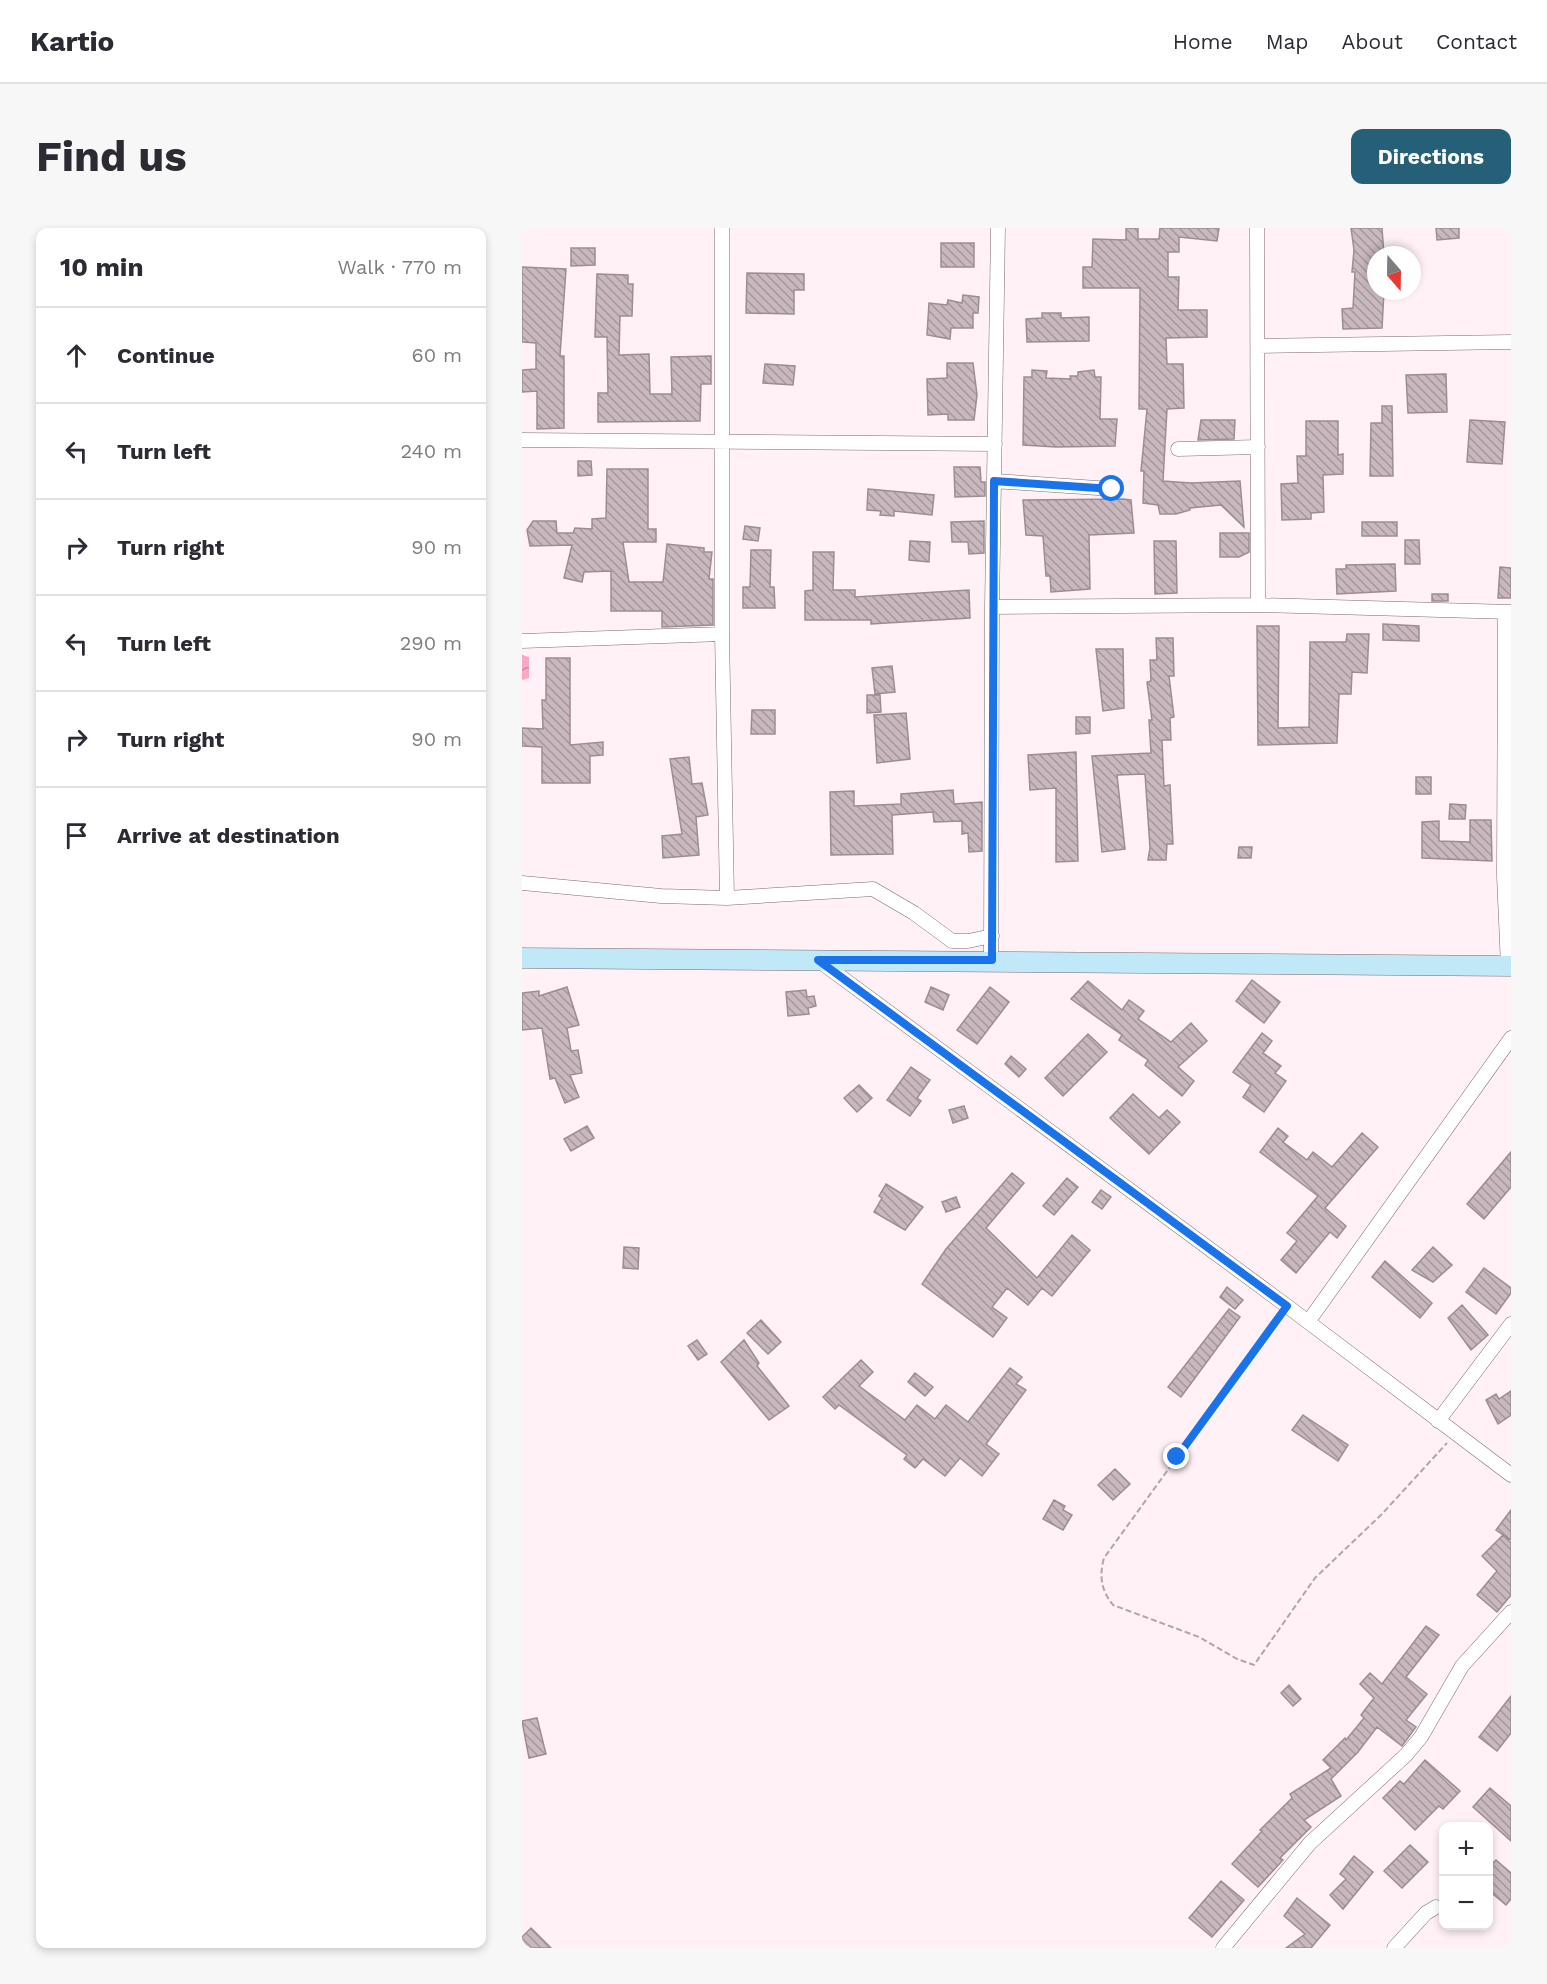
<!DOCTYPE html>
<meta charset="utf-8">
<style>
:root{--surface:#fff;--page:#f7f7f7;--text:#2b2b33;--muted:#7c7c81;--line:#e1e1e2;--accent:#256078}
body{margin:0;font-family:"Work Sans",sans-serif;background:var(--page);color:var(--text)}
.controls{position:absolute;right:18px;bottom:18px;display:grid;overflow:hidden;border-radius:12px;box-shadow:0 3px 9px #0003}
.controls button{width:54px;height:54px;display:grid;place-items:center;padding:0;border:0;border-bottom:2px solid var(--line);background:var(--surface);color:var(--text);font:30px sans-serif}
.compass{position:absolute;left:845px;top:18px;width:54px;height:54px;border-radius:50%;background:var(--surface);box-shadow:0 3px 9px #0003;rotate:160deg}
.stop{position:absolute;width:18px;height:18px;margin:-14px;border:4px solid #1a73e8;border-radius:50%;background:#fff}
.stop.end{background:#1a73e8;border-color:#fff;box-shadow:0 2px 6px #0008}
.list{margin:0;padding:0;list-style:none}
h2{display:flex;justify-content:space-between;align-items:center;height:78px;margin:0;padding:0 24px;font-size:26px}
h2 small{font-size:20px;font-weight:400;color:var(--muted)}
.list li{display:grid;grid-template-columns:39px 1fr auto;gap:18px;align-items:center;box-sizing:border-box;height:96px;padding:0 24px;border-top:2px solid var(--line)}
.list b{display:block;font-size:22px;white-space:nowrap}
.list em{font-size:20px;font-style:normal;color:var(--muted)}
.icon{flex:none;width:33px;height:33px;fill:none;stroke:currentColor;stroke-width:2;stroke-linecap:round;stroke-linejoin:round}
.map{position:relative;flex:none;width:989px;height:1720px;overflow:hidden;border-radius:12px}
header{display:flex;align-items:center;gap:36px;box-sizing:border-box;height:84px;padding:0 30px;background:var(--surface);border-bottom:2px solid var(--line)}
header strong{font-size:28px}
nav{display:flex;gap:33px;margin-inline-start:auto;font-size:21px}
.intro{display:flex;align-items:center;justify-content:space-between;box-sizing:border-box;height:144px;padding:0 36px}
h1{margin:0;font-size:42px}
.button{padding:15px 27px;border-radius:12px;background:var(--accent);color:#fff;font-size:21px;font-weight:700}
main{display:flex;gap:36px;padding:0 36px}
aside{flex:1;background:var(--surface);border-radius:12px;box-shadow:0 3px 9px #0003}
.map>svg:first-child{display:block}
.water{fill:url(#water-waves)}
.building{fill:url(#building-back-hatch);stroke:#9c8d92;stroke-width:1.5}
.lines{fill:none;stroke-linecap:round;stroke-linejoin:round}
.street-casing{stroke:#796b70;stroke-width:15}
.secondary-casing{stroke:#796b70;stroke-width:21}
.path{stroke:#b0a6a9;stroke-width:2;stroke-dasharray:6 3;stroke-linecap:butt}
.street{stroke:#fff;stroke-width:14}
.secondary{stroke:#c1e8f7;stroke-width:20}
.route{stroke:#1a73e8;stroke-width:8}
</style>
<header>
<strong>Kartio</strong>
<nav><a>Home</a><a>Map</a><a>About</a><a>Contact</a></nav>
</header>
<div class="intro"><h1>Find us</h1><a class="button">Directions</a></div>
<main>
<aside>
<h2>10 min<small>Walk · 770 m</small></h2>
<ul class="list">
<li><svg class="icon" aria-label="ahead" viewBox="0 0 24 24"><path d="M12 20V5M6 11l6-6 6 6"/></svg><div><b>Continue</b></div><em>60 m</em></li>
<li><svg class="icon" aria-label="left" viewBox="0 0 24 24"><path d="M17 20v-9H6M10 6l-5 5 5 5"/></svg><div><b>Turn left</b></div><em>240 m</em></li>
<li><svg class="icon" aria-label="right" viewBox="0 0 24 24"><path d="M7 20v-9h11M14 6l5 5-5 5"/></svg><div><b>Turn right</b></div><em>90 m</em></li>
<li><svg class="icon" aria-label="left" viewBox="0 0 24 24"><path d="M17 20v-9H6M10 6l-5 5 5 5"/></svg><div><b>Turn left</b></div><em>290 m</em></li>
<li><svg class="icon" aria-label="right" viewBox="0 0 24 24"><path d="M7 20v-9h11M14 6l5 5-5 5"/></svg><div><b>Turn right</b></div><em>90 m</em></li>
<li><svg class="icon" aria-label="arrive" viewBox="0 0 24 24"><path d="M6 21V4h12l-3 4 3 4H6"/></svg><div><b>Arrive at destination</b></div></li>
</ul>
</aside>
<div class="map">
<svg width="989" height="1720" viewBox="0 0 989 1720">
<defs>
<pattern id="water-waves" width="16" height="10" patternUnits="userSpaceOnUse" patternTransform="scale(1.5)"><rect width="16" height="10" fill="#fca6c8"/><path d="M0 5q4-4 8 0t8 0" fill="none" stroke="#cd88a4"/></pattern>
<pattern id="building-back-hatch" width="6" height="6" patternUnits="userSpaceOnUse" patternTransform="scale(1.5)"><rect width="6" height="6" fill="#c9b9be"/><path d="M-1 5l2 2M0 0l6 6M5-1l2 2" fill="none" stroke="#a5979c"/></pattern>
</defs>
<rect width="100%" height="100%" fill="#fff1f6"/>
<path class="water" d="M0,427L7,429V450L0,452Z"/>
<path class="building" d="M604,0H616V11H637L638,0H697L695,13L657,9V24H646V49H657L656,82H685V109L644,110L645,136H661L662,180L645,181L641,253L669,255L718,253L722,299L699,277L668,280V282L654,286H638L636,277L621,275L622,243H619L625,181H617L618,60H561V39H570L571,11L604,12Z
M829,0H860L862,27H854V63H862L860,100L821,101L820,81L831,80L833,44H830L832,22Z
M914,0H937V10L915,12Z
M419,15H452V39H419Z
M49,20H73V37L49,38Z
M0,39L44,41L38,128H42V200L15,201V163L0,164V142L14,141V115L0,114Z
M225,45L282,46V62H272V86L224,85Z
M75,46L106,47V56H111L110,88H98L97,127L127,126L128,166H150L149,129L189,128V156H179L178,193L76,194V165H86L85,109H73Z
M441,67L457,69L456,85H451V100H429L428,111L405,107L407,75L425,77L426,72L440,75Z
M520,85H539V90L567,89V113L505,114L504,91L520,90Z
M425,135H451L455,167L452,192H426V186L406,187L405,151L425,150Z
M243,136L273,138L271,157L241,155Z
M510,142L525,143L524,150L549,151L548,148H556V144L572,142L573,149H579L578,191H595L593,218L534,219L501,217L502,149H510Z
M924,146L925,184L886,185L884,147Z
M860,178H870L871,248H848L849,195H860Z
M679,192H713L712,211L676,212Z
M948,192L983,194L980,236L945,234Z
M784,193H816V227L821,226V246L801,247L802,284L789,285V291L760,292L759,256L776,255L775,228H784Z
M56,233H69L70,247L56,248Z
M432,239H458L459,254H463V268L433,269Z
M85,241H126V301H134V314H101L107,354H141L145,316L182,320V324H190L187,351H191V397L140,399V383H89V343L62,344L60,354L42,350L50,317L8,318L5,302L11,293H34L35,305H51L53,300L70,301V291L84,290Z
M346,261L412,267L410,287L372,283V288L358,287L359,283L345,282Z
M601,271L609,272L612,305L567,307L568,361L529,364L528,348H524L521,308L504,307L501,272Z
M462,293V325L447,326L446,314H430L429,294Z
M840,294H875V308H840Z
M223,298L238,300L236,313L221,311Z
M698,305H727V324L717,329H698Z
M883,312H897L898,336H883Z
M388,313L408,314L407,334L387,332Z
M632,313H654L655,365L633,366Z
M229,322H249L248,359H252L253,380H221V359H228Z
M291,324H312L311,362H333V369L447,362L448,390L349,396V392H283V363L291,362Z
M873,336L874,363L815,366L814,341H824V337Z
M978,339L989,340V370H976Z
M910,366H926V373H910Z
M861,396L897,398V413L861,412Z
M735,398H757L756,500L787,499L788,414H824L825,406H847L845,445L830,444L829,466H817L815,515L736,517Z
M634,410H651L652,448H647L652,489L648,490L649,512H640L642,558L648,557L651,616H645L644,632H626L628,620L623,546L595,547L603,621L580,624L570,528L629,525L627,492H630L625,454L629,453L628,432H635Z
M574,421H601L602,480L581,483Z
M24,430H48V517L81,514V527L68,528V555H20V519L0,518V500L21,501L20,472H24Z
M370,438L373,464L353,466L350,440Z
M345,467H358L359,484L345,485Z
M230,482H253V506H229Z
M384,485L388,531L355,535L352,487Z
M554,489H568V505L554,506Z
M554,524L556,633L534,634V560L508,562L506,527Z
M167,529L170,556L180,555L186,587L174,589L177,627L141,630L140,608L160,606L148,531Z
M894,549H909V566H894Z
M431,562L432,576L460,574V623L447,624L446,605L440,606V593L412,594L411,584L370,587L371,626L309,627L308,564L332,563V578L379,576V566Z
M928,576L944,577L943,591H927Z
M948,592H969L970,633L900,630V594L917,593V613L948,614Z
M717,619H730L729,630H716Z
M730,752L758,774L742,795L714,773Z
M566,753L600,782L607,772L622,783L616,791L649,814L669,795L685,813L656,839L672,853L660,868L623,837L626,832L597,812L600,807L549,771Z
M45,759L57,797L45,800L49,823L56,822L60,845L48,847L57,869L43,875L33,850L28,851L20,800L0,802V765L17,763V768Z
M409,759L427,767L421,782L403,774Z
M468,759L487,774L455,816L435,802Z
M284,762L285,769L292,768L294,778L286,780L287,786L266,788L264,764Z
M740,805L750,813L741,825L759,838L753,845L764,853L742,884L721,869L729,857L711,844Z
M566,806L585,824L541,868L523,850Z
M489,828L504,841L497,849L483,836Z
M389,839L408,852L395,870L399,873L388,888L365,872Z
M337,857L350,870L335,884L322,870Z
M611,866L637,890L645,882L658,894L627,926L588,890Z
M442,878L446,890L431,895L427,882Z
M65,898L72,910L49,923L42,911Z
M756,900L766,908L761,914L785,932L791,924L810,939L840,905L856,919L803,980L824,998L815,1010L808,1004L774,1045L759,1032L775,1013L765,1005L796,968L738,924Z
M989,924V959L962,991L945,976Z
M490,945L502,955L464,1000L515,1050L550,1007L568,1022L530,1068L520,1060L506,1077L485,1060L470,1079L485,1090L471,1109L400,1056L424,1021Z
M545,950L556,959L532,987L521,978Z
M364,956L401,979L383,1002L352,984L360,970L357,968Z
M579,962L589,969L580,981L570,974Z
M434,969L438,979L424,984L420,974Z
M102,1019L117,1020L116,1041L101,1040Z
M911,1019L930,1037L911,1054L890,1042Z
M863,1033L910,1075L898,1090L850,1049Z
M962,1040L989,1060V1065L974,1086L944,1064Z
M705,1059L721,1072L713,1081L698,1069Z
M940,1077L966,1107L949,1122L926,1090Z
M707,1081L718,1089L659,1169L646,1159Z
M239,1092L259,1114L246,1126L225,1105Z
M175,1112L185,1126L176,1132L166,1118Z
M222,1112L237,1135L235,1138L267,1178L247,1192L199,1134Z
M339,1132L351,1144L337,1158L383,1192L395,1177L413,1191L424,1177L446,1194L488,1140L500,1149L494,1156L504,1162L464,1216L477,1226L460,1248L438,1230L423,1248L401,1231L393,1240L382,1231L385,1227L317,1177L313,1181L301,1169Z
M393,1145L411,1159L403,1168L386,1154Z
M989,1163V1187L976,1196L964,1172L974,1166L977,1171Z
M781,1187L826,1217L816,1233L770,1202Z
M593,1241L608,1256L591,1272L576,1257Z
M532,1272L543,1278L541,1282L550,1287L541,1302L521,1291Z
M989,1282V1312L974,1302Z
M981,1307L989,1315V1367L975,1384L955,1367L975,1343L960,1328Z
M904,1398L917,1407L884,1449L905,1466L884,1492L894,1499L880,1518L855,1499L836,1524L809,1551L819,1568L782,1592L789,1599L758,1630L761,1632L736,1659L710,1636L740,1603L738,1602L770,1570L768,1566L809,1540L801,1532L823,1510L824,1512L842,1490L839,1487L852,1470L838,1456L848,1445L860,1456Z
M767,1457L779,1471L771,1478L759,1465Z
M989,1468V1505L975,1523L957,1509Z
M15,1490L24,1526L7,1530L0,1493Z
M903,1532L938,1563L921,1581L917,1578L893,1602L861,1570L878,1553L882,1556Z
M968,1560L989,1578V1613L951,1579Z
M888,1617L906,1634L880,1660L862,1643Z
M832,1628L851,1644L821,1681L808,1667L824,1651L818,1646Z
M974,1632L989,1645V1671L984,1677L966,1662V1640Z
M699,1653L722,1672L690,1709L667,1690Z
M775,1670L808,1697L789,1720H764L783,1706L762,1688Z
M9,1700L29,1720H5L0,1715V1709Z"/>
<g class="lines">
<g class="street-casing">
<path id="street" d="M200,0V406L205,670
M735,0L736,377
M736,118L989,114
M0,212L473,216
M656,221L736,219
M472,253L590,261
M470,379L736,377L989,384
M983,384L982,648L986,738
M0,413L200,406
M0,655L139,668L205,670L351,661L392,685L430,713H446L470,708
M296,732L765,1078L989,1247
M469,732L470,379L476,0
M786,1094L989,810
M916,1193L989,1096
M701,1720L788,1615L884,1527L899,1509L940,1438L989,1384
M872,1720L904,1685L914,1679"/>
</g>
<g class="secondary-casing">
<path id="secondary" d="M0,730L989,738"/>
</g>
<path class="path" d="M756,1090L582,1330C577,1348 579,1362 591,1377L677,1409L715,1431L732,1437L793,1350L860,1286L925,1215"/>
<use href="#street" class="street"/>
<use href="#secondary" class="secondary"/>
</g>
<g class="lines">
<path class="route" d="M590,261L472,253L470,732H296L765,1078L655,1229"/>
</g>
</svg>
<div class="controls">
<button>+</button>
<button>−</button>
</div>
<svg class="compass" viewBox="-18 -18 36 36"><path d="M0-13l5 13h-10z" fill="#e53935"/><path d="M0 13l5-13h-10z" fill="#7c7c81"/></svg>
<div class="stop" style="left:590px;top:261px"></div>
<div class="stop end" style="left:655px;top:1229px"></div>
</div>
</main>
